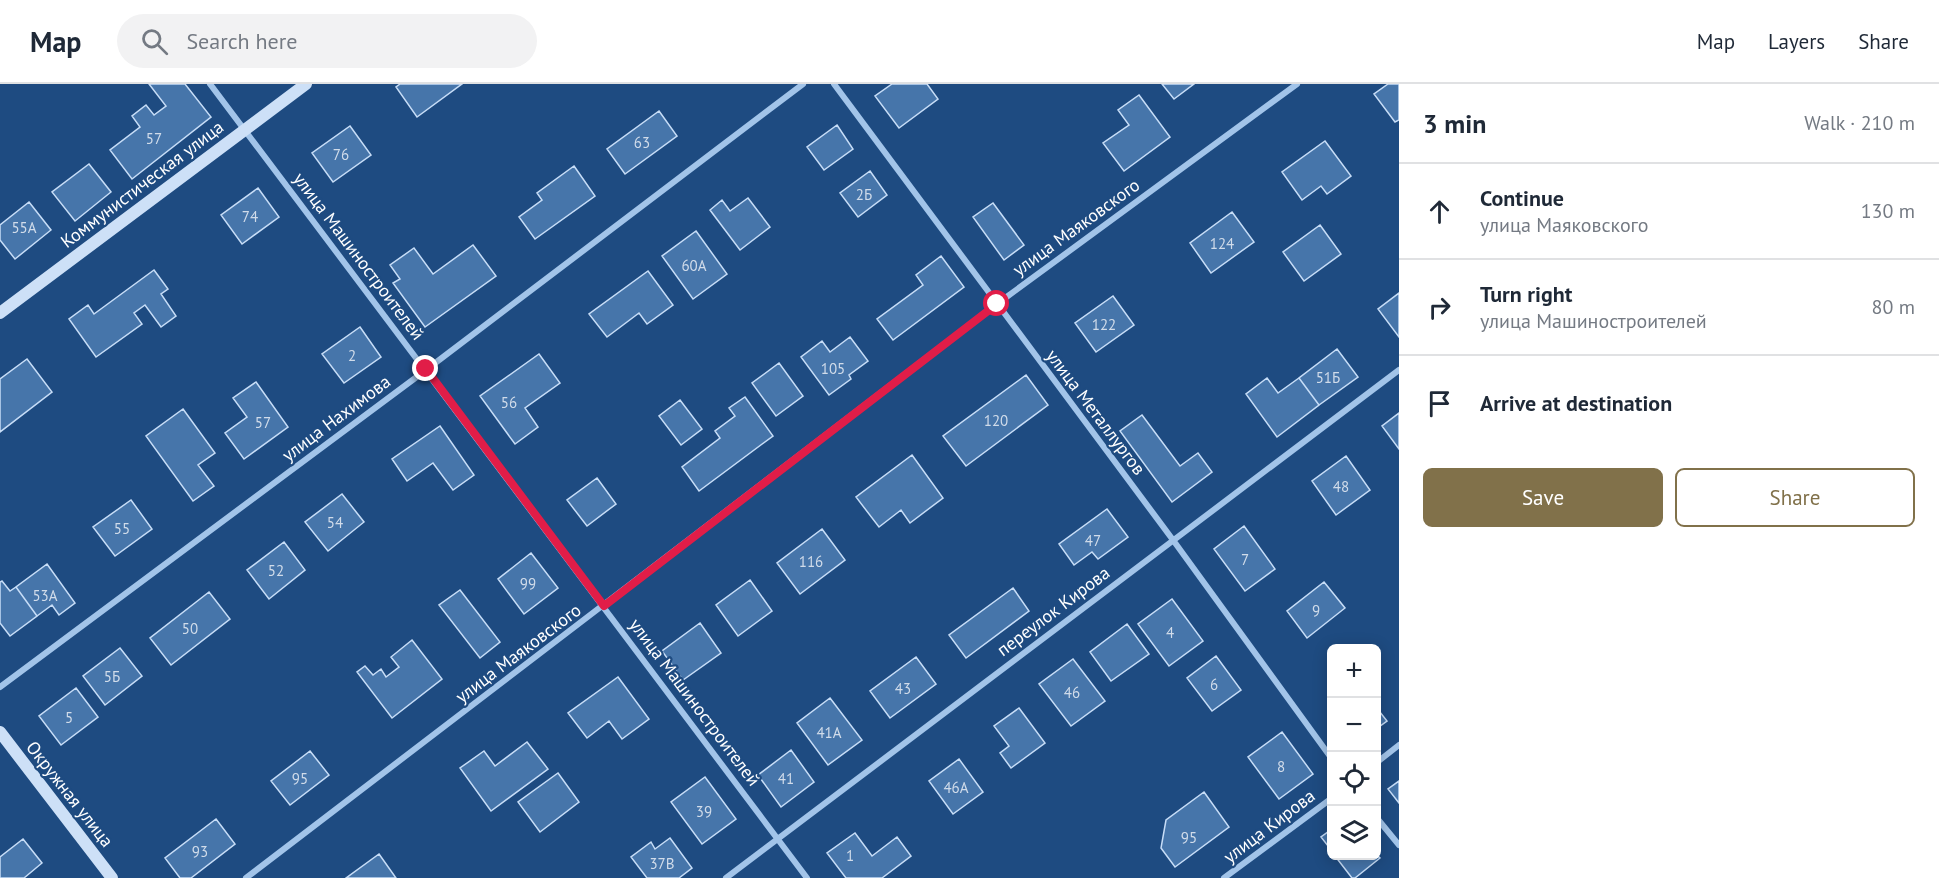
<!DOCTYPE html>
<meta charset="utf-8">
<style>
:root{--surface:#fff;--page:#f2f2f3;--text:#1f2937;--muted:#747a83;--line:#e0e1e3;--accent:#81714a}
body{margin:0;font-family:"PT Sans",sans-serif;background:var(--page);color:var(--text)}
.controls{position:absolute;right:18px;bottom:18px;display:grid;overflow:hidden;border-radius:9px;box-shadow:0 3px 15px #0003}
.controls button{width:54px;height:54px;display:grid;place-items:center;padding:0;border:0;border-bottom:2px solid var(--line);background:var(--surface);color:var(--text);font:30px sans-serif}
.stop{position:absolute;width:18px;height:18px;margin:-14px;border:4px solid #e11d48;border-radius:50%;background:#fff}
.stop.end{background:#e11d48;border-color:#fff;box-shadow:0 2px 6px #0008}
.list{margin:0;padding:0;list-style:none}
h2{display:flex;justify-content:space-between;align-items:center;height:78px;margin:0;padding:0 24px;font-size:26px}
h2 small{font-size:20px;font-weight:400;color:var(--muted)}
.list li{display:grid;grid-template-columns:39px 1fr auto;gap:18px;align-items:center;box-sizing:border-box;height:96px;padding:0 24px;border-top:2px solid var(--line)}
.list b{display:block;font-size:22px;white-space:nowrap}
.list p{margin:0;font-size:20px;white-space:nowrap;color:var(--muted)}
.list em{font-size:20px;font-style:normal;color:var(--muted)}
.actions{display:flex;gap:12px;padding:18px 24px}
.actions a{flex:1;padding:14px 0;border:2px solid var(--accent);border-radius:9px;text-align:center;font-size:21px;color:var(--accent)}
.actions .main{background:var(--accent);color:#fff}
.icon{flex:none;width:33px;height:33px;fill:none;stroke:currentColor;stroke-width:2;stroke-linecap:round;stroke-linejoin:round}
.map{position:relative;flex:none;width:1399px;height:794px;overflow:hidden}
header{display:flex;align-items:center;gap:36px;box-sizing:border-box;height:84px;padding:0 30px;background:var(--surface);border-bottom:2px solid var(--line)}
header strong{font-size:28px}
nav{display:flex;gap:33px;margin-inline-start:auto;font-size:21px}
.search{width:420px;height:54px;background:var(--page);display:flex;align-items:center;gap:15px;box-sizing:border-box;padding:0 21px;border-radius:33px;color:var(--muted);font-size:22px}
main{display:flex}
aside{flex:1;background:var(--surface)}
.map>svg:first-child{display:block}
.building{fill:#4675aa;stroke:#c7ddf7;stroke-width:1.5}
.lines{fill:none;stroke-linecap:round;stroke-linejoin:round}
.street{stroke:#a2c4e9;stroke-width:6}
.secondary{stroke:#cde0f7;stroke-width:12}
.route{stroke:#e11d48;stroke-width:8}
.labels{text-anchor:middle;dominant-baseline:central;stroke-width:4.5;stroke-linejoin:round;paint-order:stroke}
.number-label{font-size:15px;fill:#d1dcea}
.street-label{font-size:18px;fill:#fff;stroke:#1e4b81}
</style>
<header>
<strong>Map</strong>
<div class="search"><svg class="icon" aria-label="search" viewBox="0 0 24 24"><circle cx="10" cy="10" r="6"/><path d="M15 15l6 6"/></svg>Search here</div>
<nav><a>Map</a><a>Layers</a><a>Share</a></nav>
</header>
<main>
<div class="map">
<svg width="1399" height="794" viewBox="0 0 1399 794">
<rect width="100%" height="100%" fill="#1e4b81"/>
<path class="building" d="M149,0H185L211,33L132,95L110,66L140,43L132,32L146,21L154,31L166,22Z
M400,0H462L417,33L396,3Z
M892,0H927L938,15L899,44L875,12Z
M1162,0H1194L1174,15Z
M1388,0H1399V36L1395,38L1374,10Z
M1139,11L1170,53L1124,87L1103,59L1129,41L1118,26Z
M659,27L677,52L625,90L607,65Z
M837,41L853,65L824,86L807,63Z
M350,42L371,71L333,98L312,69Z
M1325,57L1351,92L1327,110L1321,102L1302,116L1282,88Z
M89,80L111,108L75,137L52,108Z
M574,82L595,112L535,155L519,133L542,116L537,109Z
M870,87L887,111L858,133L840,109Z
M258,104L279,133L242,160L221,131Z
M748,114L770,143L740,166L710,126L722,116L730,127Z
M29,118L51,146L15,175L0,156V141Z
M993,119L1024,161L1004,176L973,133Z
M1232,128L1254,158L1211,189L1190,159Z
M1320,141L1341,170L1304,197L1283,168Z
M696,147L727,190L693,215L662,172Z
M473,161L496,192L425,243L393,199L400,195L390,181L414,164L433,190Z
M941,172L964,203L893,256L877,235L923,201L916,191Z
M154,186L168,205L161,210L176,232L161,243L145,221L134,229L142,240L96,273L69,235L88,221L94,230Z
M648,187L673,221L647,240L639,229L607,253L589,230Z
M1399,209V253L1378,225Z
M1113,212L1134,241L1096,268L1075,239Z
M360,243L381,273L344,299L322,270Z
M850,253L868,277L849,291L851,295L829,311L801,273L822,257L830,268Z
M1337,265L1358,293L1319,321L1299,294Z
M539,270L560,299L525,324L538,343L515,360L480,312Z
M27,275L52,308L0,348V295Z
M779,279L803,312L776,332L752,299Z
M1026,291L1048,321L966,382L943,352Z
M1267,294L1278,309L1299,294L1319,321L1277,353L1246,310Z
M256,298L288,343L244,375L225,349L247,333L233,314Z
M745,313L773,352L699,407L682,383L720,354L715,347L735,332L729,324Z
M680,316L702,345L681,361L659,332Z
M183,325L215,369L198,381L214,402L193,417L146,352Z
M1399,329V365L1382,342Z
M1142,331L1180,382L1198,369L1212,388L1172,418L1120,347Z
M440,342L474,391L453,406L433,379L407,397L392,375Z
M912,371L943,414L910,439L901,426L879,443L856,413Z
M1346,372L1370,406L1336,431L1312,397Z
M597,394L616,420L587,442L567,416Z
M342,410L364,438L328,467L305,438Z
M131,416L152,445L115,472L93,443Z
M1107,425L1128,453L1098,475L1092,468L1074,481L1059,460Z
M1244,442L1275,485L1245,507L1214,465Z
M822,445L845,476L800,510L777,479Z
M284,458L305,486L269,515L247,486Z
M531,469L558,504L524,530L498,495Z
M47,480L75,519L59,531L52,521L37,532L16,503Z
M750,496L772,527L738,552L716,521Z
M2,497L10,507L16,503L37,532L10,552L0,539V498Z
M1324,498L1345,524L1307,554L1287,527Z
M1013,504L1029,527L966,574L949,551Z
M460,506L500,558L480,574L439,521Z
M209,508L230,535L171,581L150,554Z
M1172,515L1203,557L1169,582L1138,540Z
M700,539L721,569L683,596L662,567Z
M1127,540L1149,570L1111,597L1090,568Z
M412,556L442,595L392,634L357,588L365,582L373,591L381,585L386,593L399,583L391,573Z
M120,564L142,592L105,621L83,592Z
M1216,572L1241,606L1212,627L1187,594Z
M916,573L936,600L890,634L870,607Z
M1073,575L1105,617L1071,642L1039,600Z
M618,593L649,635L622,655L609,637L587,654L568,629Z
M76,604L98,633L61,661L39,632Z
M830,614L862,656L828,681L797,639Z
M1376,623L1387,637L1376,645Z
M1019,624L1045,659L1011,684L1000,669L1009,662L994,642Z
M1282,648L1313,690L1279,715L1248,673Z
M527,658L548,685L491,727L460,684L484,667L495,682Z
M791,666L814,698L781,723L758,691Z
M310,667L329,691L290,721L271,697Z
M959,675L983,708L953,730L929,697Z
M558,689L579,718L540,748L518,718Z
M705,693L736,735L702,760L671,718Z
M1399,697V719L1388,705Z
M1204,708L1229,743L1175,783L1161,764L1166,736Z
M216,735L235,760L191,794H180L165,774Z
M1332,745V767L1321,753Z
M855,749L872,772L897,753L911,772L882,794H846L827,769Z
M670,754L692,784L679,794H647L631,773L651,758L655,765Z
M23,755L42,779L24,794H0V773Z
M379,770L396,794H346Z
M1376,770L1380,774L1355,794H1352L1335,772H1376Z"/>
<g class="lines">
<path class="street" d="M210,0L807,794
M834,0L1173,456L1332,675
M0,603L426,286L803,0
M1376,679L1399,661
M1376,733L1399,761
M246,794L997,220L1297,0
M726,794L1399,286
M1224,794L1332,714"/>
<path class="secondary" d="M0,229L306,0
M0,648L112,794"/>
</g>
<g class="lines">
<path class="route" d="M426,285L604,522L997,220"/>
</g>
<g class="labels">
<g class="number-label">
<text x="154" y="54">57</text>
<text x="642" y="58">63</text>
<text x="341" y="70">76</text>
<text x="864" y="110">2Б</text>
<text x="250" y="132">74</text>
<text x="24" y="143">55А</text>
<text x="1222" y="159">124</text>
<text x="694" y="181">60А</text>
<text x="1104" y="240">122</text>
<text x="352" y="271">2</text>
<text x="833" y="284">105</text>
<text x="1328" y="293">51Б</text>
<text x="509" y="318">56</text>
<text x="996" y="336">120</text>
<text x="263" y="338">57</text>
<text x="1341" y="402">48</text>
<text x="335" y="438">54</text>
<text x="122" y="444">55</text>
<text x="1093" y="456">47</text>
<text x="1245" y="475">7</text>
<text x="811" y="477">116</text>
<text x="276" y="486">52</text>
<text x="528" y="499">99</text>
<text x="45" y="511">53А</text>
<text x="1316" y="526">9</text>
<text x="190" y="544">50</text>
<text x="1170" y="548">4</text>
<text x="112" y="592">5Б</text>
<text x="1214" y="600">6</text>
<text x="903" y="604">43</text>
<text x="1072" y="608">46</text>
<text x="69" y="633">5</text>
<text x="829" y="648">41А</text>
<text x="1281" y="682">8</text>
<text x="300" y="694">95</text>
<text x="786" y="694">41</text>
<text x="956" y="703">46А</text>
<text x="704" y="727">39</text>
<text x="1189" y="753">95</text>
<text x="200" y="767">93</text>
<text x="850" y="771">1</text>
<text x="662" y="779">37В</text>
</g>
<g class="street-label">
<text transform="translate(142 100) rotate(-37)">Коммунистическая улица</text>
<text transform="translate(1076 143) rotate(-36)">улица Маяковского</text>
<text transform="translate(359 172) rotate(53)">улица Машиностроителей</text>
<text transform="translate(1096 328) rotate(53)">улица Металлургов</text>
<text transform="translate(336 334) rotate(-37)">улица Нахимова</text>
<text transform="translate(1053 527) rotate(-37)">переулок Кирова</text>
<text transform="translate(518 569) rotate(-37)">улица Маяковского</text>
<text transform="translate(695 618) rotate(53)">улица Машиностроителей</text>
<text transform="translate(70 710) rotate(52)">Окружная улица</text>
<text transform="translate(1269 742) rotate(-37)">улица Кирова</text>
</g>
</g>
</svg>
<div class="controls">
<button>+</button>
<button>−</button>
<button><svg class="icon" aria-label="locate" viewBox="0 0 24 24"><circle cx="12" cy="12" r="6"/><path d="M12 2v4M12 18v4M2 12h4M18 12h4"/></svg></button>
<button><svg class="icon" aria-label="layers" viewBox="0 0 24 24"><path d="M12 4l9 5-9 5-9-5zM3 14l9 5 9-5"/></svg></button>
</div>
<div class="stop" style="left:997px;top:220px"></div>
<div class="stop end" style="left:426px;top:285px"></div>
</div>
<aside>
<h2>3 min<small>Walk · 210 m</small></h2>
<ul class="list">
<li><svg class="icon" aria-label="ahead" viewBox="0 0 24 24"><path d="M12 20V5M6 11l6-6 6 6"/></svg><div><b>Continue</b><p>улица Маяковского</p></div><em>130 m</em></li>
<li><svg class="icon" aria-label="right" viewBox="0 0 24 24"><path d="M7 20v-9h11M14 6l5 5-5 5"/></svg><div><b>Turn right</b><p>улица Машиностроителей</p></div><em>80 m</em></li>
<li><svg class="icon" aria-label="arrive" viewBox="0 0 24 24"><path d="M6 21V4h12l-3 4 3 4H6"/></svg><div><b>Arrive at destination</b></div></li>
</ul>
<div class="actions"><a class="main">Save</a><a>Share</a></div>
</aside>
</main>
